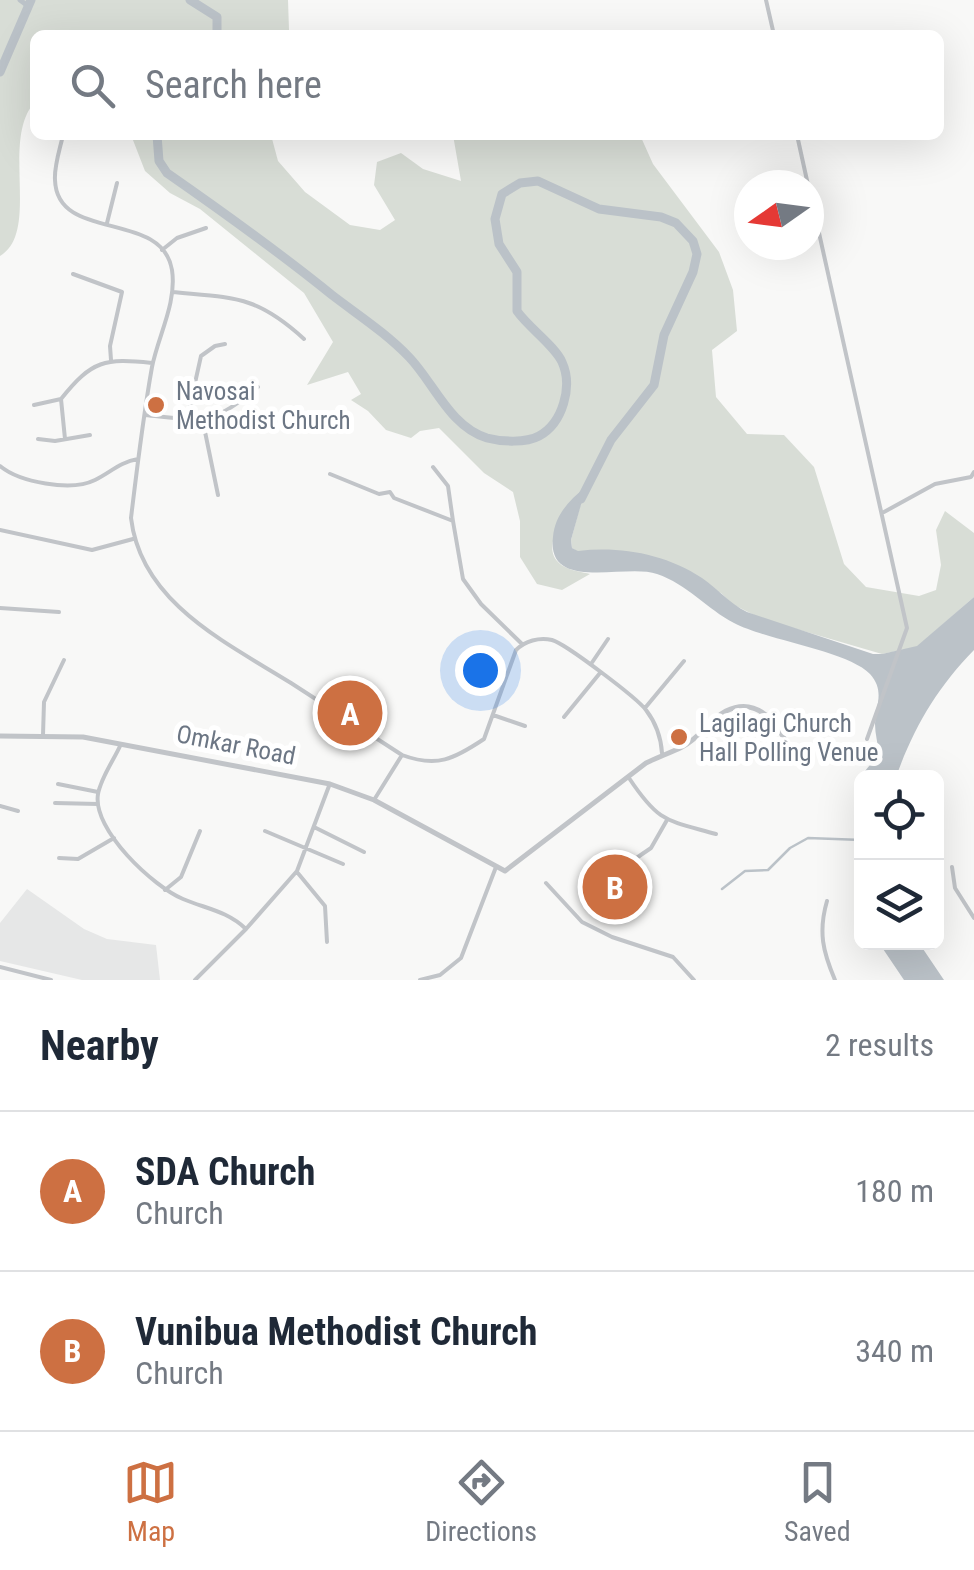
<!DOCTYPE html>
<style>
:root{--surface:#fff;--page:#f6f6f7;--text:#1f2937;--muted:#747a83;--line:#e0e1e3;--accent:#cd7042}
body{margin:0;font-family:"Roboto Condensed",sans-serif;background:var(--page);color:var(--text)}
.controls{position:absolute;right:30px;bottom:30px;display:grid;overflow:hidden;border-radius:15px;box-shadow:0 10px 40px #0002}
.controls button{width:90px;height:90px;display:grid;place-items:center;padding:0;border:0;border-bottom:2px solid var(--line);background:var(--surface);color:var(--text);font:50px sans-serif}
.compass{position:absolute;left:734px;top:170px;width:90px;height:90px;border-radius:50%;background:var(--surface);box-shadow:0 10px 40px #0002;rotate:256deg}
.you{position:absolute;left:480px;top:670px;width:35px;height:35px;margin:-25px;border:8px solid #fff;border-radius:50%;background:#1a73e8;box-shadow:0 0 0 15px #1a73e833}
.badge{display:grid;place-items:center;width:65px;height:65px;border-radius:50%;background:var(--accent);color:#fff;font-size:32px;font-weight:700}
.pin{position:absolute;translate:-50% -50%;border:5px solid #fff;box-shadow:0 2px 10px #0006}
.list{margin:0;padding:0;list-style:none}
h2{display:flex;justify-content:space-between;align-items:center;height:130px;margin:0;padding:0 40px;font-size:42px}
h2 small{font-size:32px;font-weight:400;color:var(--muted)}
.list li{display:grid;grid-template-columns:65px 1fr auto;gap:30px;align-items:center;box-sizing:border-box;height:160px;padding:0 40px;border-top:2px solid var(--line)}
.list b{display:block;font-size:38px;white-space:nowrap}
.list p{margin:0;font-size:32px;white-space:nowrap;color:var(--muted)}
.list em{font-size:32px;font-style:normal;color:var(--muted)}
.icon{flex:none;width:55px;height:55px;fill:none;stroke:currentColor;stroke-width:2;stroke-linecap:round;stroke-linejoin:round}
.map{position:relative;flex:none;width:974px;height:980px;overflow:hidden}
.search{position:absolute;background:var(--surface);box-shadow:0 10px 40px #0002;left:30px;right:30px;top:30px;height:110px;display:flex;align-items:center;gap:25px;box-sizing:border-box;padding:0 35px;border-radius:15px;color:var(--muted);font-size:38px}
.sheet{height:450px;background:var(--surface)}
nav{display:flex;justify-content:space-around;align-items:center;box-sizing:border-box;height:140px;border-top:2px solid var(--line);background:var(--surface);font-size:28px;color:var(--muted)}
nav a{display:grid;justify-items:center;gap:5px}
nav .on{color:var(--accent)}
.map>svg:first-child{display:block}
.built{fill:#e6e7e7}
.green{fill:#d8ddd6}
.water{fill:#bbc2c8}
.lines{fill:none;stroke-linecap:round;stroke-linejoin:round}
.stream{stroke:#bbc2c8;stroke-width:2.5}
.canal{stroke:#bbc2c8;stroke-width:5}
.river{stroke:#bbc2c8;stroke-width:9}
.minor{stroke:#c1c4c8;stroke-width:4}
.tertiary{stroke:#c1c4c8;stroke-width:5}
.poi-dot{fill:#cd7042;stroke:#fff;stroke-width:4}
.labels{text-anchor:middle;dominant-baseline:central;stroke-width:10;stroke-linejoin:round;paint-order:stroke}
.poi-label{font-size:25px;fill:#6c7684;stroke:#fff;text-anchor:start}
.street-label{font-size:25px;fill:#6c7684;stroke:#fff}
</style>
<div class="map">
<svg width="974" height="980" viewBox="0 0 974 980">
<rect width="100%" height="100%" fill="#f8f8f7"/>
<path class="built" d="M27,889L84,929L107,939L156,945L160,980H82L0,961V923Z"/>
<path class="green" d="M0,0H288L289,30L286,35H35V102C0,139 41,232 0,256Z
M131,135H271L278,161L305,192L350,225L380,230L395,220L374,185L377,162L401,153L423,169L461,181L453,135H640L653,164L719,252L733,290L737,331L712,350L716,397L747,434L784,435L814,467L844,564L866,587L919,596L936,590L941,565L936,530L945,511L974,533V597L917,647L882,654L762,619L732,604L721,593L611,551L578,552L572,548L571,540L585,488C572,507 532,550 565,567C572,571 583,572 590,574L562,590L537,584L520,557V521L513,492L484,473L439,428L420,431L411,438L386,430L368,411L351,400L361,394L348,372L307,385L333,342L304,293L200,209L170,193L145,171Z"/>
<path class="water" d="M586,487L571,540L572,548L578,551C621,546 665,554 702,578C718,589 729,603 747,612L873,654H882L917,646L974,597V650C937,688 914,727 896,777L862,778L861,904L855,794L860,777L879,754C878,744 875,734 875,724C876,704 885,691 870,674C848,651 766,640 734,623C707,609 687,584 657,574C626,563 546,593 553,537C555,515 569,500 586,487Z
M879,943H919L944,980H904Z"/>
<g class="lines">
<path class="stream" d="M722,889L745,871L768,870L790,848L808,838L862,840"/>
<path class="canal" d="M20,0L28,6"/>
<path class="river" d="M190,0L217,17V35
M0,72L31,0
M157,135L159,161L167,173C223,212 279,252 332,295C358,315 386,333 409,357C434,383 450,427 487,438C502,442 526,443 539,436C563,423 573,386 562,362C555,346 528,327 517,311V272L499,244L495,219L502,194L520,183L538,181L599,209L661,217L676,223L693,241L697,254L693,272L664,335L654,385L611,440L581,499"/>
<path class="minor" d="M766,0L774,35
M63,135C60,149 54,166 55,180C57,243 162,209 172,270C177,303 158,336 152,367C143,417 137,468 131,518C141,603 227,643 291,683C328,707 365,731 402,755C437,768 454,759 484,739L516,650C525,641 539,637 552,640C566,644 637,698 646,710C656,723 661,738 662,753
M107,135L117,138
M797,135L808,185
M809,188L907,628L867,739
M107,223L117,183
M162,250L177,238L206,228
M73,274L122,292L110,346L111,360
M172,292C234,298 256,295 304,339
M61,399C92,360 105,358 152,363
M61,399L65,439
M34,405L61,399
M145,415C204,421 211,426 258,387
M187,419L201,356L215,346L225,344
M203,422L218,495
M38,439L55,441L90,435
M0,466C19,482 71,492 95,480C111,472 120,462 138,459
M433,467L448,486L453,521
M330,474L379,494L390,492L394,498L453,521L463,579L481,604L522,644
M884,512L935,484L971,477L974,472
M0,530L92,550L133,539
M0,608L59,612
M591,664L608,639
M645,708L684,661
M493,715L525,726
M564,717L600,673
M43,735L44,702L64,660
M121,744C114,760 101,777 98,794C92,830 154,887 183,899C207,909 227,911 246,929
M629,778C659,823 666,820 716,834
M58,784L98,792
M374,800L402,755
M55,803L98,804
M0,806L18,811
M314,827L364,852
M265,831L343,864
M59,858L78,859L114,838
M632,861L651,848L667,820
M952,867L955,888L974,918
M297,872L325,906L327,942
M546,883L582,922L612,937L673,957L694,980
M165,890L181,877L200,831
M827,901C818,932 823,952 835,980
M0,967L51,980
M195,980L246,929L297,871L329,786
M420,980L440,975L461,958L496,867"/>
<path class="tertiary" d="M0,736L83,737L330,784L374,800L505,871L646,763C658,757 670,753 682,747C699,739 709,720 726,711C762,693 784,733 794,760"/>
</g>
<g class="poi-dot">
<circle cx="156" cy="405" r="10"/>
<circle cx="679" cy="737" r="10"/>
</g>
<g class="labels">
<g class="poi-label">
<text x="176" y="391">Navosai<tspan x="176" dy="29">Methodist Church</tspan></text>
<text x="699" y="723">Lagilagi Church<tspan x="699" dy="29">Hall Polling Venue</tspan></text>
</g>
<g class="street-label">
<text transform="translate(236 745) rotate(11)">Omkar Road</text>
</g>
</g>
</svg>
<div class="controls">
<button><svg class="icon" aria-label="locate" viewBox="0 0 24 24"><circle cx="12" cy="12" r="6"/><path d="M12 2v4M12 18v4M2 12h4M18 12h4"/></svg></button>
<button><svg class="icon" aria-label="layers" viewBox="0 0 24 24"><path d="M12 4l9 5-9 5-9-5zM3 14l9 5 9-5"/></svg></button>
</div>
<svg class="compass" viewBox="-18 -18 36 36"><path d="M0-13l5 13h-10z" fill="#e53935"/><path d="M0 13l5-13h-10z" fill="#747a83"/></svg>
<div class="you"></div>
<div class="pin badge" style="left:350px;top:713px">A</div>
<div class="pin badge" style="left:615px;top:887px">B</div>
<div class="search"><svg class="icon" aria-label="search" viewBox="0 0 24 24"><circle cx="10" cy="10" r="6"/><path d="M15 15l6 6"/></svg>Search here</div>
</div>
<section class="sheet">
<h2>Nearby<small>2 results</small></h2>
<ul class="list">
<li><span class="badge">A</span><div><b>SDA Church</b><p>Church</p></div><em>180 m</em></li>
<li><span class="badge">B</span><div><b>Vunibua Methodist Church</b><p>Church</p></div><em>340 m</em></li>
</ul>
</section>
<nav>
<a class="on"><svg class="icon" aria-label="map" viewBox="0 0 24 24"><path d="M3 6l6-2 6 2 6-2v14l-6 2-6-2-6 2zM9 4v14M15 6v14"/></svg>Map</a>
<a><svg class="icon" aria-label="directions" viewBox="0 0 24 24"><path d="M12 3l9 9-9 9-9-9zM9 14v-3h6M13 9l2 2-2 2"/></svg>Directions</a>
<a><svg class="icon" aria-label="saved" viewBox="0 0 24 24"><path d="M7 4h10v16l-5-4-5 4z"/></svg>Saved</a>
</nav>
